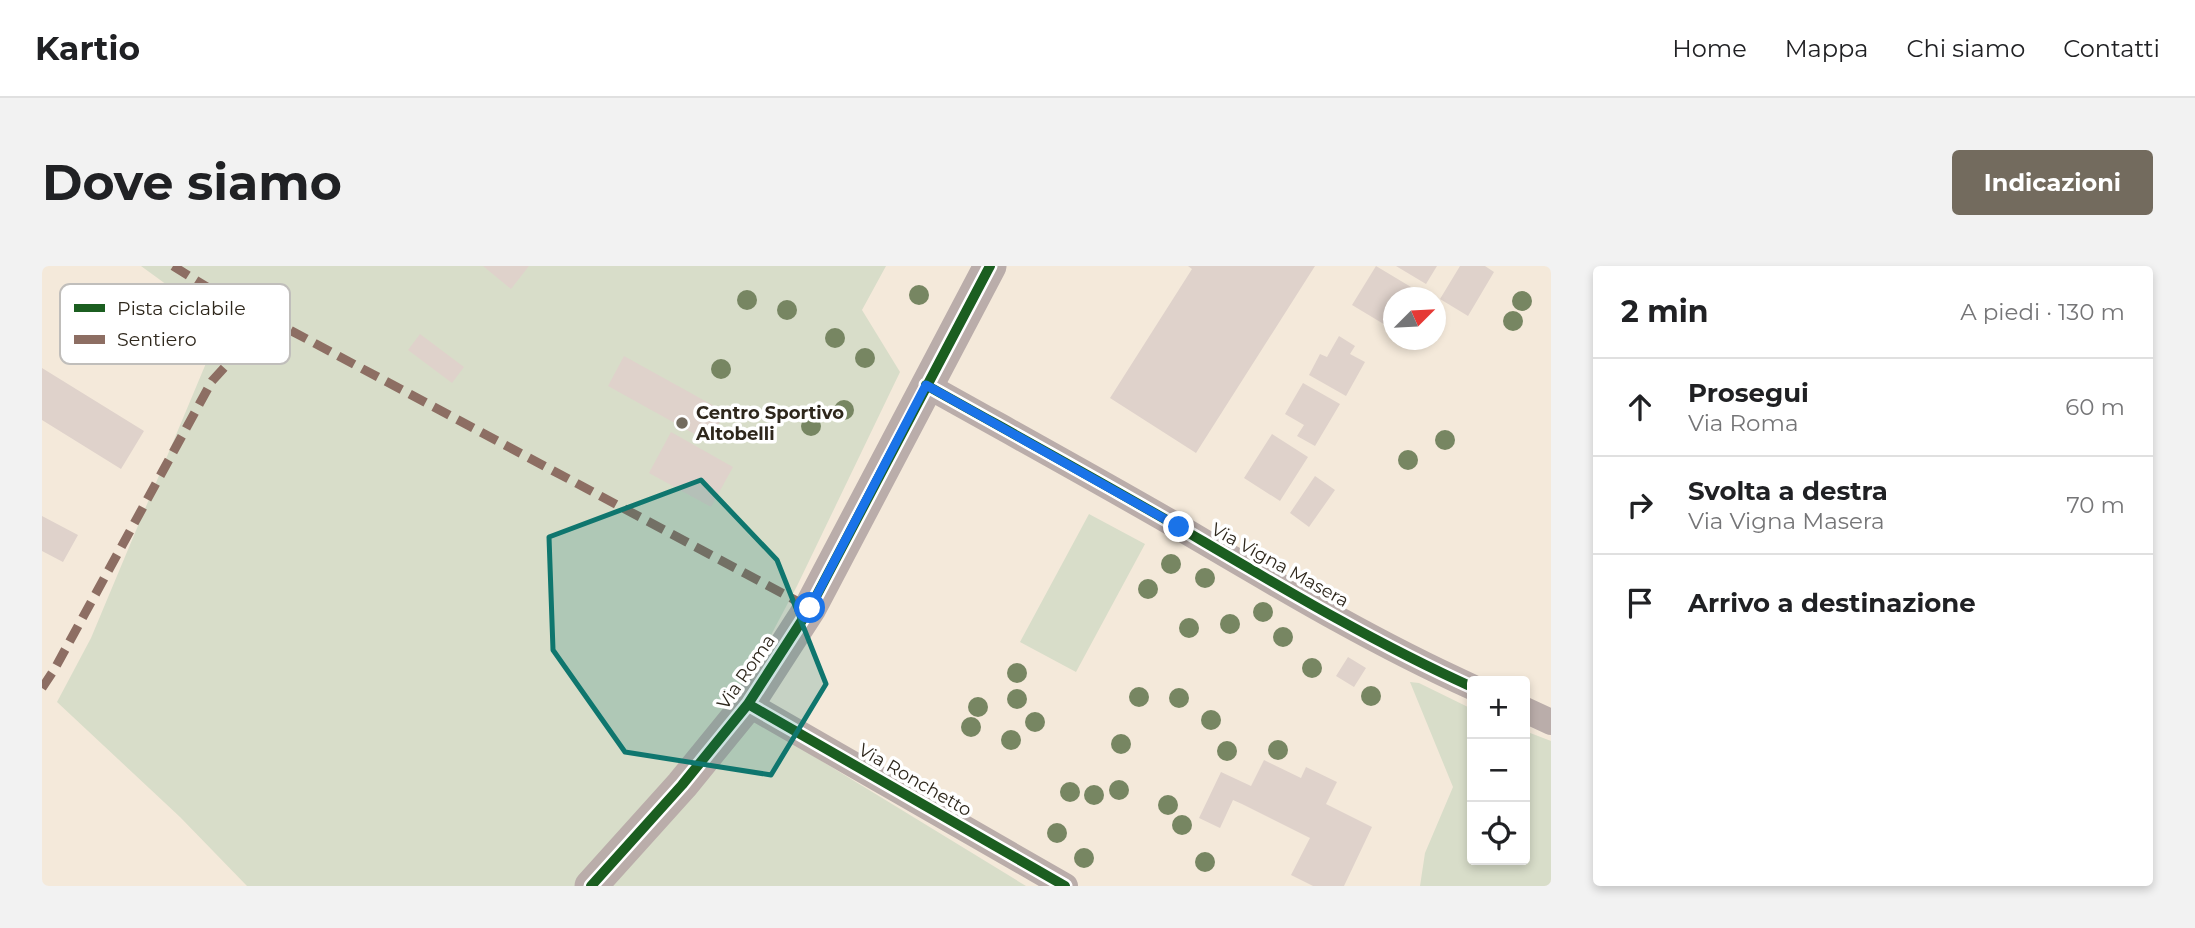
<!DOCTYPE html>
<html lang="it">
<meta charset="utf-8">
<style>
:root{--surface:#fff;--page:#f2f2f2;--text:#202124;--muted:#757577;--line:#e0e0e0;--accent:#736b5e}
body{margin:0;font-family:Montserrat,sans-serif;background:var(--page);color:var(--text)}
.controls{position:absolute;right:21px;bottom:21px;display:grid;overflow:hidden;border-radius:7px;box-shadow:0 4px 10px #0003}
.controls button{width:63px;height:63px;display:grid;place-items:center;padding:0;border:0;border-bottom:2px solid var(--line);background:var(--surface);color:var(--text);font:35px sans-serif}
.compass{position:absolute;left:1341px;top:21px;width:63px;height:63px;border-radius:50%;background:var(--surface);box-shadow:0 4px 10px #0003;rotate:66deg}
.stop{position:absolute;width:21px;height:21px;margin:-16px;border:5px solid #1a73e8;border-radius:50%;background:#fff}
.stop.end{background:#1a73e8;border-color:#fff;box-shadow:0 2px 7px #0008}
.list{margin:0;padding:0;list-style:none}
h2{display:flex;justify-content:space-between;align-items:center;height:91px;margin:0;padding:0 28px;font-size:30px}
h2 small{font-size:23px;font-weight:400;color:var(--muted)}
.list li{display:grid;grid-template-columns:46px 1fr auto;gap:21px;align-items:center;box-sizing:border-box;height:98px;padding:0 28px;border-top:2px solid var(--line)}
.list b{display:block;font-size:26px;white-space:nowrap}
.list p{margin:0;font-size:23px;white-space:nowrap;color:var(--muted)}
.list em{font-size:23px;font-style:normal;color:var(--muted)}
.icon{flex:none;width:38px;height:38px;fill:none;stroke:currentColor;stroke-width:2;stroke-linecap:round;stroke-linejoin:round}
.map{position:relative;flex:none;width:1509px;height:620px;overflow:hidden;border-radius:7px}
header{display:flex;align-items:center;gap:42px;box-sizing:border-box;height:98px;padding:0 35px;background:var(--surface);border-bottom:2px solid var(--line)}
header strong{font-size:33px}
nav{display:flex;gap:38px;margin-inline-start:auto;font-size:24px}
.intro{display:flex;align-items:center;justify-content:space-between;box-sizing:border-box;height:168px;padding:0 42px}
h1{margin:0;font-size:49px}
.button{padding:18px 32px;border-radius:7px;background:var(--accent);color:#fff;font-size:24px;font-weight:700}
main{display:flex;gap:42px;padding:0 42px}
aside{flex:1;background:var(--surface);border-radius:7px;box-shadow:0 4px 10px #0003}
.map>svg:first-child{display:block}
.green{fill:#d8ddc9}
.building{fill:#dfd2cb}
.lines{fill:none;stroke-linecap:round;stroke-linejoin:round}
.minor{stroke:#baadaa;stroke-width:26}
.tertiary{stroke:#baadaa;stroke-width:33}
.quiet{stroke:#8d6e63;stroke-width:9;stroke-dasharray:18 9;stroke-linecap:butt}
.cycleway-casing{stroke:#fff;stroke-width:15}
.cycleway{stroke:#1b5e20;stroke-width:10}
.tree{fill:#778662}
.route{stroke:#1a73e8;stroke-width:9}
.marked{fill:#0f766e;fill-opacity:0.2;stroke:#0f766e;stroke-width:5;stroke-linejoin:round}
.poi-dot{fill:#736b5e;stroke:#fff;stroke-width:2.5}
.labels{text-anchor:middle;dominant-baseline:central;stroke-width:7;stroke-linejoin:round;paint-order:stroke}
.poi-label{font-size:18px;font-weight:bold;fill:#2e271c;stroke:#fff;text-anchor:start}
.street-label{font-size:18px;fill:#2e271c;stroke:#fff}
.key{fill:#fff;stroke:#c0bebb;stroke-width:2}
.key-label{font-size:19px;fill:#2e271c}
</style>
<header>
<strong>Kartio</strong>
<nav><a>Home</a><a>Mappa</a><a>Chi siamo</a><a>Contatti</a></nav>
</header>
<div class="intro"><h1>Dove siamo</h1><a class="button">Indicazioni</a></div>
<main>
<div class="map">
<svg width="1509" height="620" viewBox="0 0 1509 620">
<rect width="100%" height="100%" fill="#f4e9da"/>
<path class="green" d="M99,0H844L820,44L858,106L755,320L692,439L742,472L984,620H205L138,551L15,436L49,372L180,59Z
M1047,248L1103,278L1034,406L978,376Z
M1368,416L1377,417L1430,443V594H1483V465L1509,475V620H1378L1383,587L1411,521Z"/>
<path class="building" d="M441,0H487L469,23Z
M1146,0H1273L1154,187L1068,132L1150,3Z
M1334,0L1369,21L1362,32H1352V49L1345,60L1310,39Z
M1354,0H1395L1384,18Z
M1418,0H1443L1452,6L1426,50L1398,33Z
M378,68L422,101L410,117L366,84Z
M1297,70L1313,80L1308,88L1323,96L1304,130L1267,109L1278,88L1285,91Z
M582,90L683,146L667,176L566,120Z
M0,102L102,165L79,203L0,154Z
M1261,117L1298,138L1273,180L1255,170L1262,159L1243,148Z
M629,166L691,201L669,241L607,207Z
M1230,168L1266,191L1238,235L1202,212Z
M1273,210L1293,224L1267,261L1248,247Z
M0,250L36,269L21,296L0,285Z
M1306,391L1324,402L1312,421L1294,410Z
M1222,494L1259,512L1264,501L1295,516L1284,538L1330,561L1302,620H1271L1249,609L1268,572L1200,538L1191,534L1178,562L1157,552L1179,506L1209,520Z"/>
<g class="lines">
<path class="minor" d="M884,119C968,166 1052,212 1135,260C1232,317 1328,375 1430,421
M706,438L1023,620
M1483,444L1509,456"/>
<path class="tertiary" d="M549,620L640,519L706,438L768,342L948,0"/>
<path class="quiet" d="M131,0L223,57L246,63L768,342
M0,422L12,404L170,115L223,57"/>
<g class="cycleway-casing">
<path id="cycleway" d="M884,119C968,166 1052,212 1135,260C1232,317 1328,375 1430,421
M706,438L1023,620
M549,620L640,519L706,438L768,342L948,0"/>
</g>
<use href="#cycleway" class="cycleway"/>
</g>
<g class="tree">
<circle cx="877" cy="29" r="10"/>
<circle cx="705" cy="34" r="10"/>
<circle cx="1480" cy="35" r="10"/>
<circle cx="745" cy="44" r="10"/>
<circle cx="1471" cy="55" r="10"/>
<circle cx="793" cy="72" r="10"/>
<circle cx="823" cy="92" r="10"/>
<circle cx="679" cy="103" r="10"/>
<circle cx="802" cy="144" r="10"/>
<circle cx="769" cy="160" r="10"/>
<circle cx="1403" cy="174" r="10"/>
<circle cx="1366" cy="194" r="10"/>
<circle cx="1129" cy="298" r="10"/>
<circle cx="1163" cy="312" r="10"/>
<circle cx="1106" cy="323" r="10"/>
<circle cx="1221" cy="346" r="10"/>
<circle cx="1188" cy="358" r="10"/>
<circle cx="1147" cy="362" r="10"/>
<circle cx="1241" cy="371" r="10"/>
<circle cx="1270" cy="402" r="10"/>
<circle cx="975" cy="407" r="10"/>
<circle cx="1329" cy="430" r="10"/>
<circle cx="1097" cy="431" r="10"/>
<circle cx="1137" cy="432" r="10"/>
<circle cx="975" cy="433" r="10"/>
<circle cx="936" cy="441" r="10"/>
<circle cx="1169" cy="454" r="10"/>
<circle cx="993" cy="456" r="10"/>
<circle cx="929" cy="461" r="10"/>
<circle cx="969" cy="474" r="10"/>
<circle cx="1079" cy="478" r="10"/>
<circle cx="1236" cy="484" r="10"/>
<circle cx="1185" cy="485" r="10"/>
<circle cx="1077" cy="524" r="10"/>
<circle cx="1028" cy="526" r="10"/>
<circle cx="1052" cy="529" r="10"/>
<circle cx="1126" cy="539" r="10"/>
<circle cx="1140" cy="559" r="10"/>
<circle cx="1015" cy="567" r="10"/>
<circle cx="1042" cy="592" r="10"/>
<circle cx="1163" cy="596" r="10"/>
</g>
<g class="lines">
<path class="route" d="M768,342L884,119L1137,261"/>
</g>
<path class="marked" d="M659,214L735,294L784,418L729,509L583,486L511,384L507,271Z"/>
<circle class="poi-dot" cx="640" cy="157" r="7"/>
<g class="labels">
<g class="poi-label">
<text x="654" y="147">Centro Sportivo<tspan x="654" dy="21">Altobelli</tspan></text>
</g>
<g class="street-label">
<text transform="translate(1238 299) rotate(29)">Via Vigna Masera</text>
<text transform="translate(704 406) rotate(-55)">Via Roma</text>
<text transform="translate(873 514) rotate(30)">Via Ronchetto</text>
</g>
</g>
<rect x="18" y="18" width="230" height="80" rx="10" class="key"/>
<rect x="32" y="38" width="31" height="8" fill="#1b5e20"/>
<rect x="32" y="69" width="31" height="9" fill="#8d6e63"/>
<g class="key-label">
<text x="75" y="49">Pista ciclabile</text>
<text x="75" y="80">Sentiero</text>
</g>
</svg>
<div class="controls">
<button>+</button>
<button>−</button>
<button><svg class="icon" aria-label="locate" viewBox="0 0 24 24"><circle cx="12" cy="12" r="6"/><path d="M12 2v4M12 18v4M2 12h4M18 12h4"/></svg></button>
</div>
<svg class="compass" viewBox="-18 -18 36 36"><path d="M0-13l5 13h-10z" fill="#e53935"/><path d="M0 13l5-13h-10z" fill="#757577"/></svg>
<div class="stop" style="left:768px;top:342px"></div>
<div class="stop end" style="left:1137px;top:261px"></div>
</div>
<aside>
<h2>2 min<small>A piedi · 130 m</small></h2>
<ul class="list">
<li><svg class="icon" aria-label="ahead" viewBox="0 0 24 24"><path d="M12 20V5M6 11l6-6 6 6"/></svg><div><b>Prosegui</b><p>Via Roma</p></div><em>60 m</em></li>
<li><svg class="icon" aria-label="right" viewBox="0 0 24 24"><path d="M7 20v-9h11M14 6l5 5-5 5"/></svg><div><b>Svolta a destra</b><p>Via Vigna Masera</p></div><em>70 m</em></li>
<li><svg class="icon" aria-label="arrive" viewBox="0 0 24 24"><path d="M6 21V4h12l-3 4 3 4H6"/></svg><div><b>Arrivo a destinazione</b></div></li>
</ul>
</aside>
</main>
